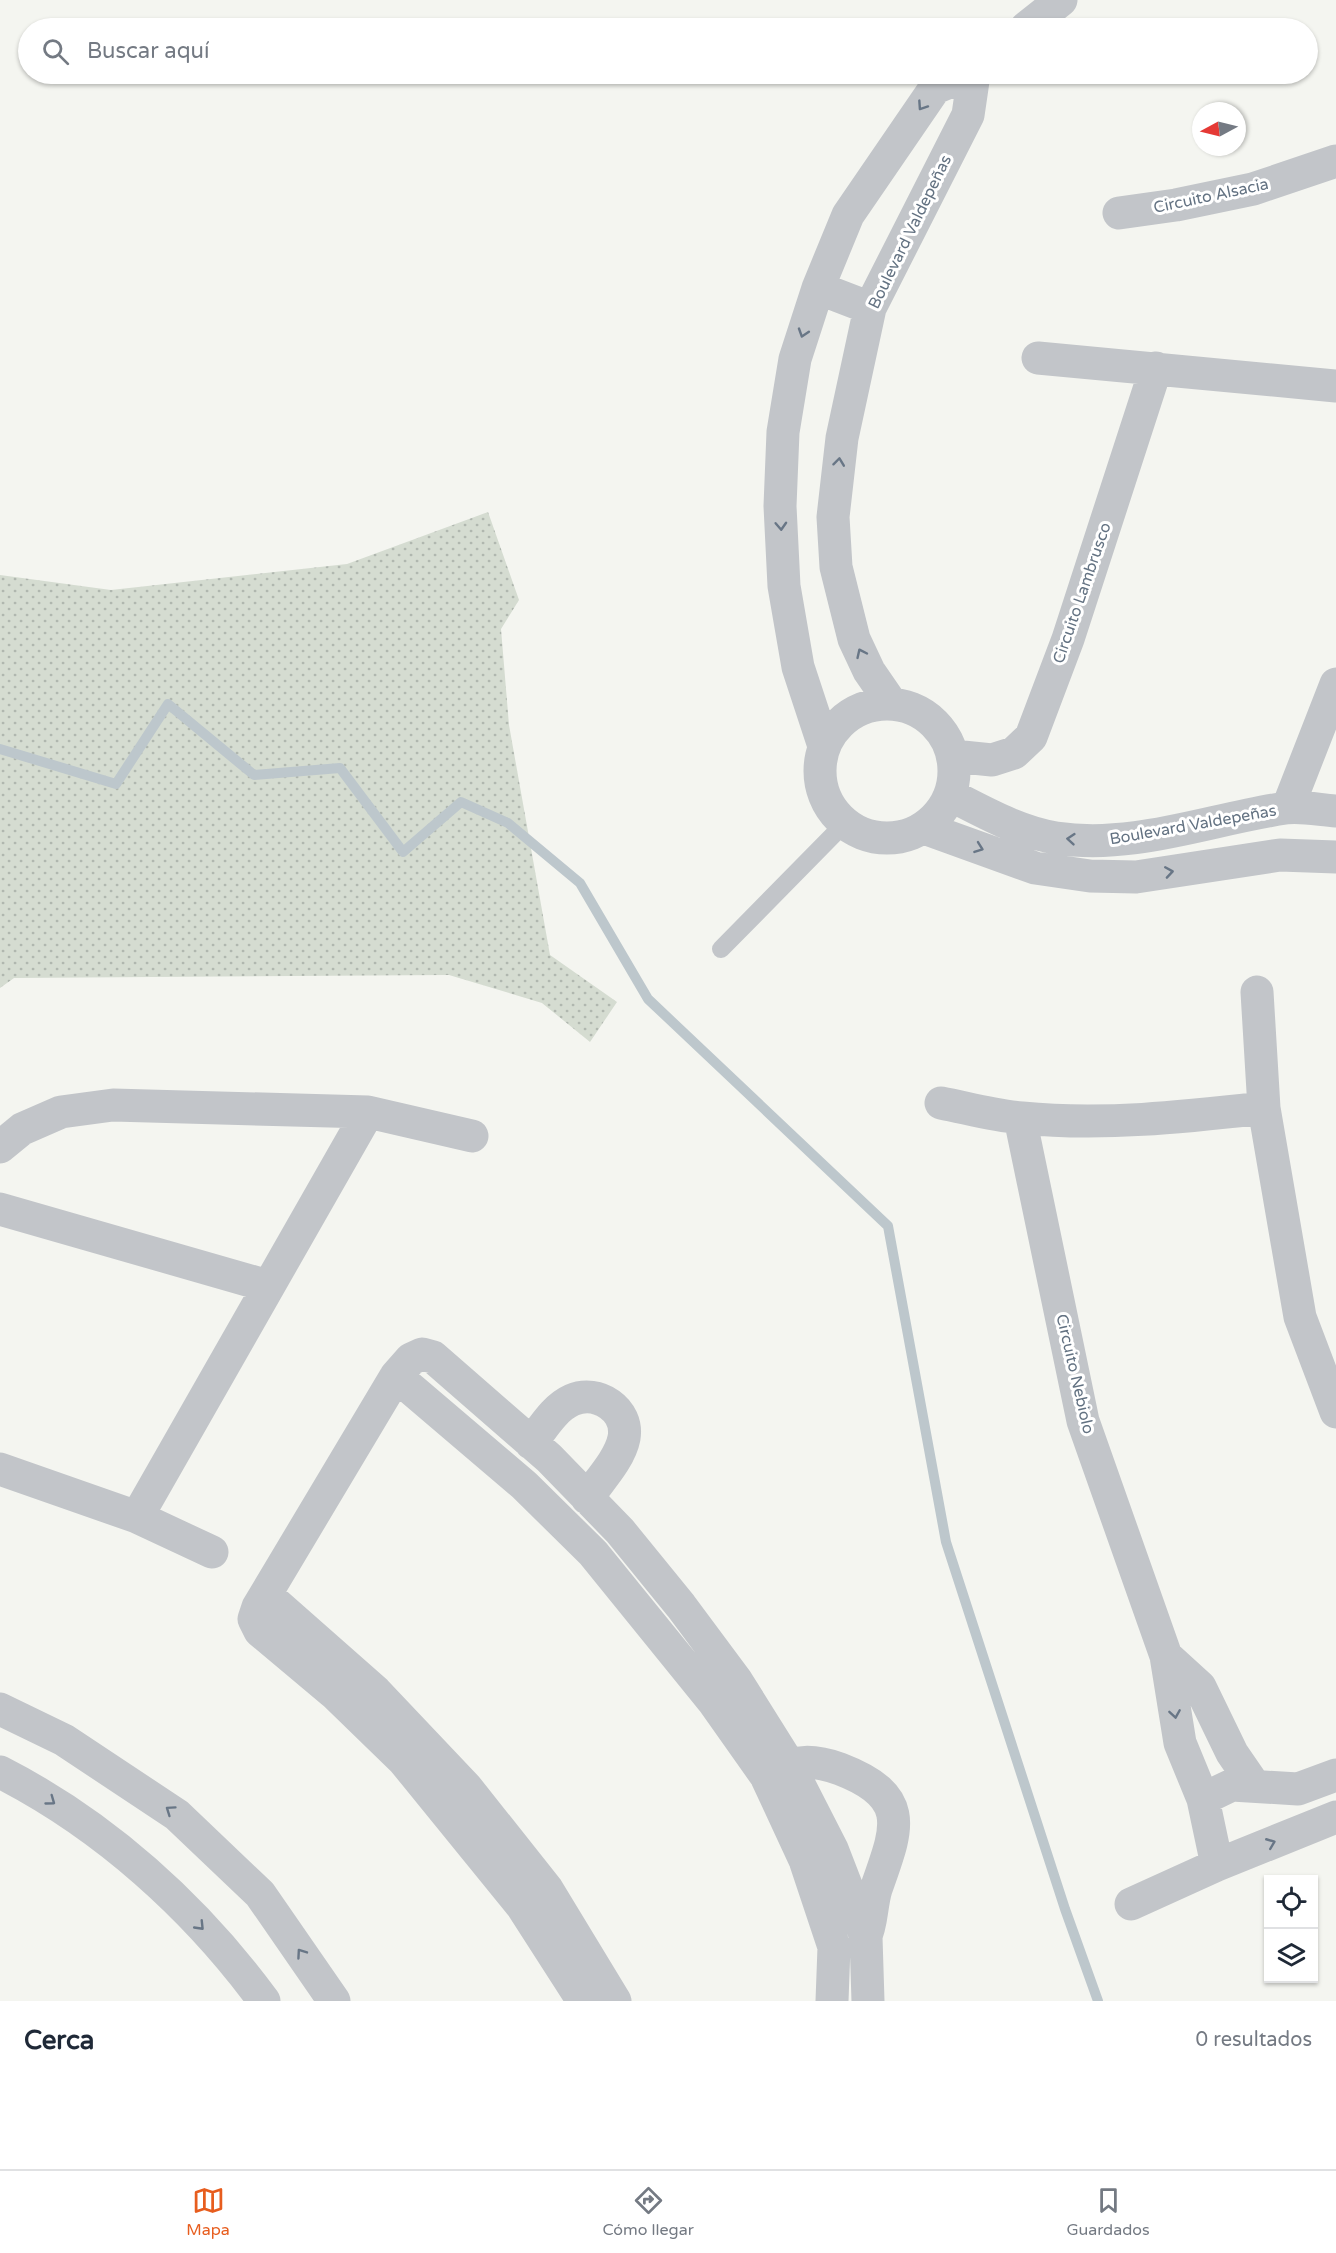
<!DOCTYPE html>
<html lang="es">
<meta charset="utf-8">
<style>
:root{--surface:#fff;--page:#f6f6f7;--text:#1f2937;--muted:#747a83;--line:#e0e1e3;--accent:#e75d1e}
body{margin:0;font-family:"Varela Round",sans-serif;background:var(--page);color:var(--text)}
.controls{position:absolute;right:18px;bottom:18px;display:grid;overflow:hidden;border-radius:0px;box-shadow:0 2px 4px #0004}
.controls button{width:54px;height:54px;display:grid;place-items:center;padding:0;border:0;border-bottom:2px solid var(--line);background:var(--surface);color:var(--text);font:30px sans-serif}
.compass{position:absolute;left:1192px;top:102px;width:54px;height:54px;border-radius:50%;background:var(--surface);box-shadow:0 2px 4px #0004;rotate:263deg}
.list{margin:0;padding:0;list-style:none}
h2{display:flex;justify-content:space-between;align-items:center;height:78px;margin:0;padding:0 24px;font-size:26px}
h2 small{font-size:20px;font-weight:400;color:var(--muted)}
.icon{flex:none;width:33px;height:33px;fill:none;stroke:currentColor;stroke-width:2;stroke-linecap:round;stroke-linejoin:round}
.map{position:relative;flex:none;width:1336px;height:2001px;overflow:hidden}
.search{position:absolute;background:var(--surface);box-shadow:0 2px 4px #0004;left:18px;right:18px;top:18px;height:66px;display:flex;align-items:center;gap:15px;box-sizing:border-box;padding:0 21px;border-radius:33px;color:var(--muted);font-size:22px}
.sheet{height:168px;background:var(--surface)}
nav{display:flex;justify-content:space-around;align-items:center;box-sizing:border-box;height:84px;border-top:2px solid var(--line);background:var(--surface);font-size:16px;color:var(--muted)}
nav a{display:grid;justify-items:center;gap:3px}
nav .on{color:var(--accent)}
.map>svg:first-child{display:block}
.park{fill:url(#park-dots)}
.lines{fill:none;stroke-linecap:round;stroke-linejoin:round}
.stream{stroke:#bdc7cc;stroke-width:10}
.lane{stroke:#c2c5c9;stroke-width:18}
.street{stroke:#c2c5c9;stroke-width:33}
.oneway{stroke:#687686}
.labels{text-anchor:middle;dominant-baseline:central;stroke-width:6;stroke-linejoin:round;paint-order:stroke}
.street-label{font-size:16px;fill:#637282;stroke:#fff}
</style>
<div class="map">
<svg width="1336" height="2001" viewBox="0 0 1336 2001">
<defs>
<pattern id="park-dots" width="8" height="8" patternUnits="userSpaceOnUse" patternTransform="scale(1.5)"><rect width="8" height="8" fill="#d5dcd1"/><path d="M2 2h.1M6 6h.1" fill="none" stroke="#b0b7af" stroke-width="1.8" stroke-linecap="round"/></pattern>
</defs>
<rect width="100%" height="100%" fill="#f4f5f0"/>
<path class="park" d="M488,512L519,600L501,629L509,725L550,955L617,1002L590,1042L542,1003L449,975L14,978L0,988V575L111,590L347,564Z"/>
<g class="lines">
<path class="stream" d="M0,749L116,784L168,704L254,775L340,768L403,852L461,802L508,823L580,883L648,999L888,1226L946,1542L1065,1909L1098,2001"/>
<path class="lane" d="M721,949L845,823"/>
<path class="street" d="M1026,28L1061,0
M1119,213L1176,205L1253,189L1336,161
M818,288L870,308
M1038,358L1336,386
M891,703L869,671L854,639L836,567L833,517L842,438L870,308L968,115L974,74
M820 771a67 67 0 1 1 134 0a67 67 0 1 1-134 0Z
M824,746L798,667L784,586L780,506L783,432L795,359L818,288L848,215L935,88L968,74
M953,756L992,760L1014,753L1031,737L1068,639L1156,368
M950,795C984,812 1018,832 1056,838C1134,850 1210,819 1286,808C1302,806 1320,810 1336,811
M1288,807L1336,684
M924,828L1035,868L1090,876L1136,877L1280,855L1336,857
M1257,992L1264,1108L1300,1317L1336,1412
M941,1103C967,1108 995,1116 1022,1118C1102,1126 1183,1117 1264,1108
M1020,1118L1083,1421L1166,1656L1180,1743L1203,1799L1217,1865
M0,1147L22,1129L61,1112L113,1105L368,1112L472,1136
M0,1209L268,1286
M396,1376L524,1485L593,1553L713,1701L766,1776L805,1860L834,1947L832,2001
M531,1443C543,1428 554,1408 572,1400C598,1389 629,1410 624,1438C620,1459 599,1481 587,1498
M0,1469L137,1517L212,1552
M137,1517L368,1112
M266,1595L376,1692L466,1787L547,1889L615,2001
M1166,1656L1200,1687L1232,1753L1254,1785
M0,1709L64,1740L177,1815L260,1894L334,2001
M0,1772C104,1825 195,1907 264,2001
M771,1773C795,1759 815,1760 840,1769C913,1797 897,1829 876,1889C871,1905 872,1925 865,1938
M1203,1799L1232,1785L1298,1789L1336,1775
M1131,1904L1217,1865L1336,1817
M583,2001L522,1906L404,1761L334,1693L260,1631L254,1619L258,1607L396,1376L411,1359L422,1354L433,1357L549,1458L620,1531L681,1606L736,1680L788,1763L832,1849L866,1937L868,2001"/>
</g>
<defs><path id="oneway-chevron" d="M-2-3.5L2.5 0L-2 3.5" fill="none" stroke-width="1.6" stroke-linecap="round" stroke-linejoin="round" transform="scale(1.5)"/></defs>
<g class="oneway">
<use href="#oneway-chevron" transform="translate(922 106) rotate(124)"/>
<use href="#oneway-chevron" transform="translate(803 333) rotate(108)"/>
<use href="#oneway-chevron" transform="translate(839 462) rotate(-83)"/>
<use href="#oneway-chevron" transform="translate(781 526) rotate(87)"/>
<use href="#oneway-chevron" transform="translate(861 653) rotate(-115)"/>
<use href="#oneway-chevron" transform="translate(1071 839) rotate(-175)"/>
<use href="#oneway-chevron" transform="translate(979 848) rotate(20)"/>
<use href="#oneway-chevron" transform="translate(1169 872) rotate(-9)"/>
<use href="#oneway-chevron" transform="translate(1175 1714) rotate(81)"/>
<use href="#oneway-chevron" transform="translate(51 1801) rotate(36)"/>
<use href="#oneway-chevron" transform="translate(170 1810) rotate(-145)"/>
<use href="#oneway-chevron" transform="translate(1271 1843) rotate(-22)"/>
<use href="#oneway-chevron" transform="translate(200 1926) rotate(46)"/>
<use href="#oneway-chevron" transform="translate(301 1953) rotate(-125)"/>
</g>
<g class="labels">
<g class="street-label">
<text transform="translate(1211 196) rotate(-12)">Circuito Alsacia</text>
<text transform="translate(910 232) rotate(-64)">Boulevard Valdepeñas</text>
<text transform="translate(1082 593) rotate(-71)">Circuito Lambrusco</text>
<text transform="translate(1193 825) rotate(-10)">Boulevard Valdepeñas</text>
<text transform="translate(1075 1374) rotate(77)">Circuito Nebiolo</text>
</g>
</g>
</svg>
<div class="controls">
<button><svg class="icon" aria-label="locate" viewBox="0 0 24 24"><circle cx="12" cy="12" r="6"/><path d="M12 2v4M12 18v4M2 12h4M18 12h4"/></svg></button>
<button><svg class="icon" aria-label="layers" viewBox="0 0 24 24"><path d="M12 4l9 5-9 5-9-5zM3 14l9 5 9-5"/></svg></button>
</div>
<svg class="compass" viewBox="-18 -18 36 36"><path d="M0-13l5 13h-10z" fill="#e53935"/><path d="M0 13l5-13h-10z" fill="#747a83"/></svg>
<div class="search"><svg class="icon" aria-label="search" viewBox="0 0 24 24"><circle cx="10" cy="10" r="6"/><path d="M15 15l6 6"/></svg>Buscar aquí</div>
</div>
<section class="sheet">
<h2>Cerca<small>0 resultados</small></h2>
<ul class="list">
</ul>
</section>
<nav>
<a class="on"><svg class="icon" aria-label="map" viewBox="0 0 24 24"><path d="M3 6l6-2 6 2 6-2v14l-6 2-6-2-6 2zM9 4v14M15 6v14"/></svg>Mapa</a>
<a><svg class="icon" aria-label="directions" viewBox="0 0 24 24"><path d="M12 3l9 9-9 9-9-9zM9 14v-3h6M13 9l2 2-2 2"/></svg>Cómo llegar</a>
<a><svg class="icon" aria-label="saved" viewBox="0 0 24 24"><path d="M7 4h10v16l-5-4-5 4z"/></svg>Guardados</a>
</nav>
